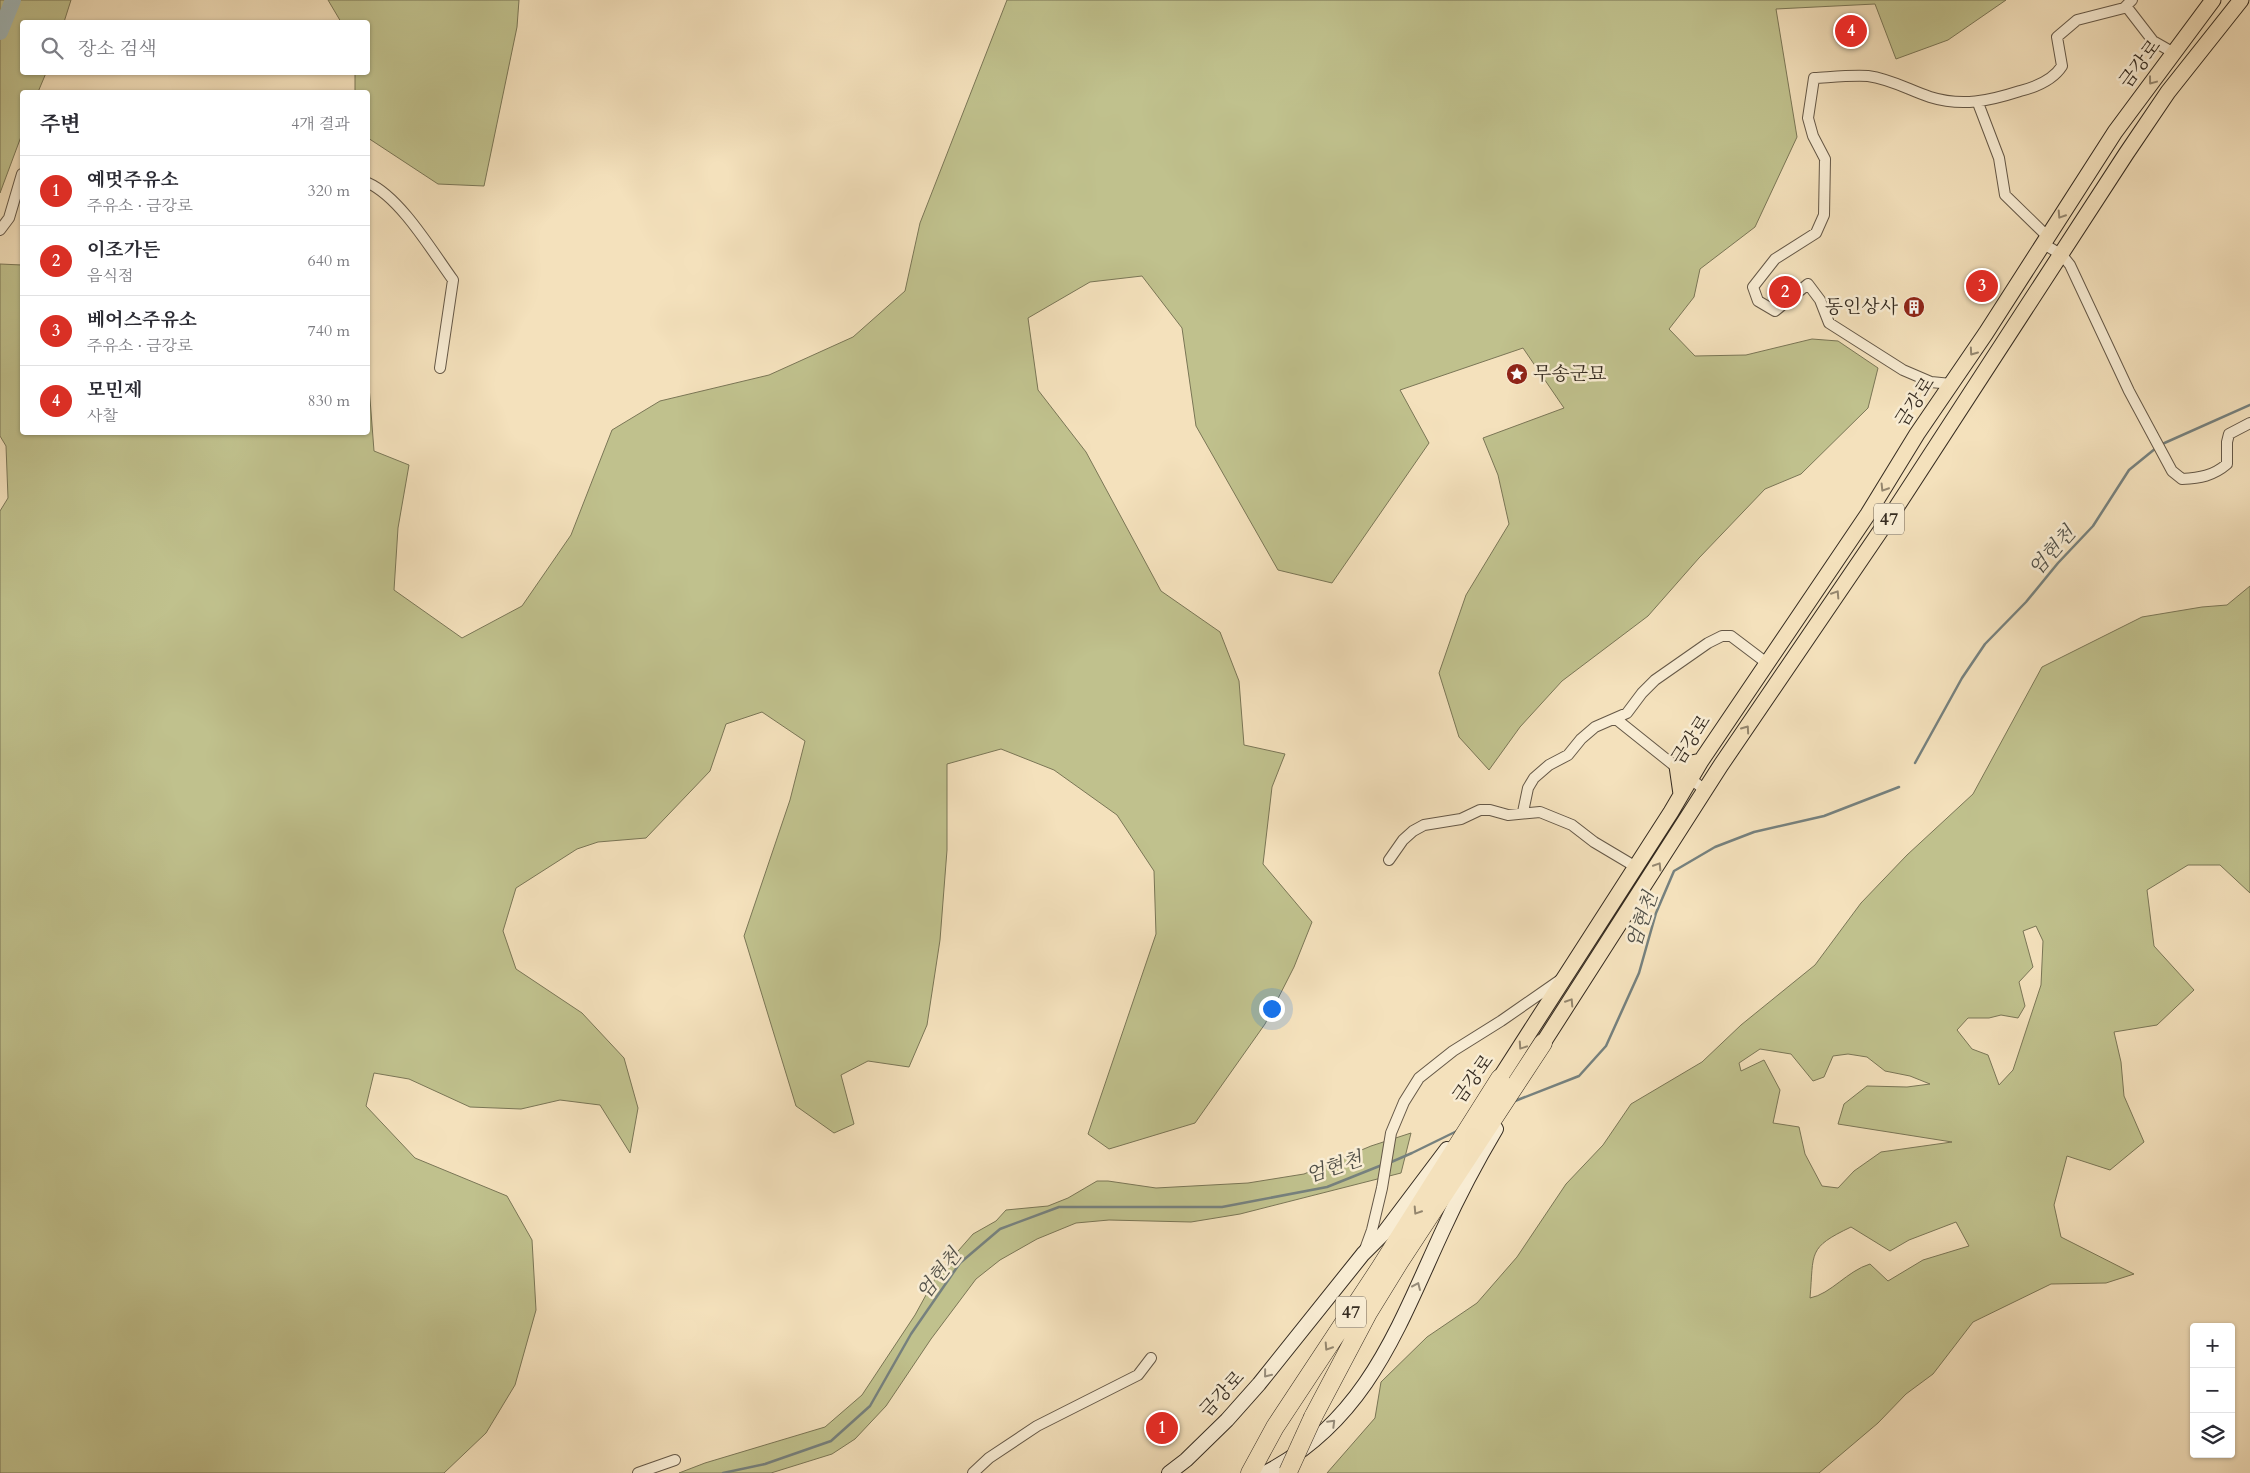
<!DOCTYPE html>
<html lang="ko">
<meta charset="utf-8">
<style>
:root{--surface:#fff;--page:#f7f7f7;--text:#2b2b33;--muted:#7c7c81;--line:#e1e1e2;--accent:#d93025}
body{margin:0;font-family:Cardo,"Noto Serif KR",serif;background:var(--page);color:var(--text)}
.controls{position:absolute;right:15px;bottom:15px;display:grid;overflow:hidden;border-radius:5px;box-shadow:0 1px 4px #0004}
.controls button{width:45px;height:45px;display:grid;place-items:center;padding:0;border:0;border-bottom:1px solid var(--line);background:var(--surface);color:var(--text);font:25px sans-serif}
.you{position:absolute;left:1271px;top:1008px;width:18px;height:18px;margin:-12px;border:4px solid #fff;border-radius:50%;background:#1a73e8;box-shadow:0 0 0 8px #1a73e833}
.badge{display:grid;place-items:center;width:32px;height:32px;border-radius:50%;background:var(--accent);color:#fff;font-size:16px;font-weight:700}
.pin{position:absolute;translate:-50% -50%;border:2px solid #fff;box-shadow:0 1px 5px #0006}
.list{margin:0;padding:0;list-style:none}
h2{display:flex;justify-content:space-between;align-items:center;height:65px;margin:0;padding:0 20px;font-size:21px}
h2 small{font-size:16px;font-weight:400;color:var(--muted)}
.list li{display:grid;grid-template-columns:32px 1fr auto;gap:15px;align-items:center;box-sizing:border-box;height:70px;padding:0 20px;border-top:1px solid var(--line)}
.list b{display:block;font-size:19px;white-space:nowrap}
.list p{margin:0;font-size:16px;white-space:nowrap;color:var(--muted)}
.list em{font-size:16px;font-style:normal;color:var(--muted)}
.icon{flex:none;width:28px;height:28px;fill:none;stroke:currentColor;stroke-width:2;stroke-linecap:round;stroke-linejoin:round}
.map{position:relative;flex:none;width:2250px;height:1473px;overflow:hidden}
.search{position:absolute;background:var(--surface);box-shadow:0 1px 4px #0004;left:20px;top:20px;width:350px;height:55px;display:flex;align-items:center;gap:12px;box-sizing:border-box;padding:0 18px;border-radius:5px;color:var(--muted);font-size:19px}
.panel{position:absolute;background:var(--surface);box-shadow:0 1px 4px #0004;left:20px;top:90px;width:350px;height:345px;border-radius:5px}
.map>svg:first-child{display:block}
.green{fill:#c0c18d;stroke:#7a7656;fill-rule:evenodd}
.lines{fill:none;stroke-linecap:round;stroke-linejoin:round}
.stream{stroke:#76817e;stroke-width:2.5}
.river{stroke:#a2babc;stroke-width:16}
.street-casing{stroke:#655847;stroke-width:12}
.secondary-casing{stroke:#352b20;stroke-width:16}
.primary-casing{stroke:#352b20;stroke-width:17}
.highway-casing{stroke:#352b20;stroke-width:19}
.street{stroke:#f8ecd3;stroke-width:10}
.secondary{stroke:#f8ecd3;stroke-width:14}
.primary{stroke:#f4e1bc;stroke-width:15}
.highway{stroke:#f4e1bc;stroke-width:18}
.highway-bridge-casing{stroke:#352b20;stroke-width:19;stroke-linecap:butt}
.highway-bridge{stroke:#f4e1bc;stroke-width:18}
.oneway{stroke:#94866e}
.oneway2{stroke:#968c7a}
.labels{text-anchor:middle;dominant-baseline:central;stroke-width:5;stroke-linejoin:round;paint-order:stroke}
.shield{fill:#f8ecd3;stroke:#706556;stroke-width:1}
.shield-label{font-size:18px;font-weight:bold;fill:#352b20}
.street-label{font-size:19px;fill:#352b20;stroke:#f8ecd3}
.poi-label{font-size:19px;fill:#352b20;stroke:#f8ecd3;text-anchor:end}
.water-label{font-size:20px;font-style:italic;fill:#504f47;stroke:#f8ecd3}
</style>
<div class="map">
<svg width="2250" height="1473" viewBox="0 0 2250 1473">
<rect width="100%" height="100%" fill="#f4e1bc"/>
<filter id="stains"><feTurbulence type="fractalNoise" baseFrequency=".004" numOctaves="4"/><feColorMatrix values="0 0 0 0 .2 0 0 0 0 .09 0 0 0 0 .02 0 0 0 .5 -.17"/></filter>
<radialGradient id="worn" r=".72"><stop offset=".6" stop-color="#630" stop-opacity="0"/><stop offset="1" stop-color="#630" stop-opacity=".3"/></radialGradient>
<path class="green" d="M0,0H71L64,22H22V72L46,73L38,92H22V134L0,193Z
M328,0H519L517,27L484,186L438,184L368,138V92H355V73L368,72V22H341Z
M1007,0H2006L1948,40L1896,59L1875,4L1776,9L1797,137L1755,227L1700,269L1694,297L1669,329L1695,356L1746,355L1812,339L1838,341L1878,368L1868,408L1801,474L1765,489L1699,558L1648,616L1562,681L1520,727L1489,770L1459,737L1439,673L1466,595L1509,524L1498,475L1483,438L1564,408L1523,348L1400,390L1429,443L1332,583L1278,570L1196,426L1182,328L1142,276L1090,282L1028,318L1038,390L1086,452L1161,591L1220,632L1239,681L1244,745L1285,754L1272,787L1263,864L1312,922L1294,967L1265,1024L1195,1123L1109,1149L1088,1134L1156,934L1154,871L1117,815L1054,770L1001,749L947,764V850L940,940L927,1025L909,1067L868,1061L841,1075L854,1124L834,1133L796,1106L744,936L790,800L805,741L762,712L726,724L710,771L646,838L598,842L577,849L516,888L503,931L516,969L582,1013L624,1058L638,1108L630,1153L600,1105L560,1100L521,1109L470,1107L409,1079L374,1073L366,1106L415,1158L507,1196L532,1240L536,1310L515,1385L486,1433L444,1473H0V511L8,498L6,446L0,436V264L22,265V432H368V373L374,451L409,465L398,528L394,590L462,638L522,606L571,535L612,430L660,401L769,375L853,337L905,291L920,223Z
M2250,586V893L2220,865H2188L2147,890L2154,946L2194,990L2157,1025L2114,1032L2121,1062L2124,1096L2144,1142L2110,1170L2067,1156L2054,1205L2061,1237L2134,1274L2106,1283L2051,1284L1973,1322L1933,1374L1906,1394L1878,1423L1819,1473H1327L1375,1418L1381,1382L1427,1337L1477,1303L1517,1257L1566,1184L1603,1145L1631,1104L1702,1062L1741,1025L1815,965L1861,903L1907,855L1973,794L2042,667L2142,617L2202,607L2227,605ZM2036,926L2043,941L2041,985L2013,1070L1999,1085L1988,1055L1972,1049L1957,1030L1968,1018H1989L2001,1015L2018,1018L2025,1006L2019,982L2033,967L2023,931ZM1760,1049L1791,1054L1813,1081L1824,1077L1833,1056L1848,1054L1867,1057L1885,1071L1910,1076L1930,1084L1907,1087L1867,1086L1844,1104L1838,1124L1952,1142L1881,1152L1854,1171L1838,1188L1822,1186L1805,1154L1799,1127L1773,1123L1780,1090L1764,1060L1741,1071L1739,1063ZM1956,1222L1969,1246L1923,1260L1888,1281L1870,1264C1847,1271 1831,1294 1810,1298C1814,1252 1807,1248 1851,1227L1890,1251L1909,1240Z
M1411,1133L1401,1173L1240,1214L1191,1222L1109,1220L1076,1223L1037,1239L1000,1260L976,1279L931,1339L886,1406L855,1439L832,1454L771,1473H679L705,1463L825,1427L862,1395L915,1315L937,1275L973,1234L996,1221L1006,1210L1048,1206L1068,1198L1097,1181H1108L1156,1188L1248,1183L1304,1174L1371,1146Z"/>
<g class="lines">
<path class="stream" d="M2160,445L2250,405
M1915,763L1962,678L1985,644L2026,602L2058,563L2093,526L2129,470L2156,448
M1515,1101L1579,1076L1606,1046L1639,973L1656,913L1674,871L1715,847L1754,832L1824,816L1899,787
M1389,1163L1412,1153L1459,1130
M723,1473L765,1464L831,1441L870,1406L911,1334L960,1263L1000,1229L1059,1207H1222L1327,1187L1382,1165"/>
<path class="river" d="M0,32L13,0"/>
<g class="street-casing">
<path id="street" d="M2126,6L2153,41L2174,53
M1978,103L1999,158L2005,195L2047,236
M368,183C400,197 432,251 453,280L440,368
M0,230L9,218L22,174
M2042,243L2062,255L2070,265L2129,391L2172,471L2182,479C2200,478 2213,476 2227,464V442L2229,434L2250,423
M1951,384L1931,382L1903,370L1829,323L1820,300L1808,284L1775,311L1758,301L1753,287L1775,259L1816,233L1824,215L1825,159L1813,136L1808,118L1814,78C1832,77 1851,75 1868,76C1891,79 1909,90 1930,97C1962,107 1989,101 2020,91C2036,87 2053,80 2062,66L2057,37L2077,20L2124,8L2132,0
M1616,719L1706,791
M1523,812L1528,788L1534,778L1549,765L1568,755L1581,739L1595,727L1627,713L1642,693L1655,680L1708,643L1722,636H1731L1768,664
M1389,860L1403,840L1413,831L1424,825L1461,819L1480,810H1490L1508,815L1540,812L1572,825L1594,842L1636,867
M1364,1252L1372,1230L1382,1188L1391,1133L1404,1102L1419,1078L1453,1051L1501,1021L1560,980
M638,1473L675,1460
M973,1473L989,1458L1037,1426L1138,1375L1151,1358"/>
</g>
<g class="secondary-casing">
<path id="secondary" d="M1169,1473L1186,1460L1227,1420L1259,1384L1363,1254L1383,1234L1447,1149
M1265,1473C1367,1420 1398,1327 1443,1230C1459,1195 1477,1161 1496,1129"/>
</g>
<g class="primary-casing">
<path id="primary" d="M1681,794L1677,766L1701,761
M1543,1043L1721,765L1894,511L2126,154L2168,92L2241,0
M1500,1078L1671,812L1701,761L1868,514L1917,434L1986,333L2115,132L2213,0"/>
</g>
<g class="highway-casing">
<path id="highway" d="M1313,1417L1368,1313L1400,1261L1543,1043
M1250,1473L1275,1427L1380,1268L1500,1078"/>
</g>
<use href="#street" class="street"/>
<use href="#secondary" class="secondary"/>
<use href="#primary" class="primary"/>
<use href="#highway" class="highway"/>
<g class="highway-bridge-casing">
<path id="highway-bridge" d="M1288,1472L1313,1417"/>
</g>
<use href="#highway-bridge" class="highway-bridge"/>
</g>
<defs><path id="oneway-chevron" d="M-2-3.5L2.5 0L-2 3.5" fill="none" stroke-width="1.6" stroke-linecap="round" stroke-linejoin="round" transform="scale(1.25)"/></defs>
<g class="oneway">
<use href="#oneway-chevron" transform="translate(2152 81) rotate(127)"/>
<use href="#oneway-chevron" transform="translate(2061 215) rotate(123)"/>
<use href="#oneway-chevron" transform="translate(1973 352) rotate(125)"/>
<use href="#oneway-chevron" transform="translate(1884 488) rotate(122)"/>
<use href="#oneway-chevron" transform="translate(1836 594) rotate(-57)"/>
<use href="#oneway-chevron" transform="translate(1746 729) rotate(-55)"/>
<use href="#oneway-chevron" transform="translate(1658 866) rotate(-58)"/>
<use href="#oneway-chevron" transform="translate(1570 1002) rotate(-57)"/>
<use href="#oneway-chevron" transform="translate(1522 1046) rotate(124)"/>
<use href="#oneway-chevron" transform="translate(1417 1211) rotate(123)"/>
<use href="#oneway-chevron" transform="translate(1328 1347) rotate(123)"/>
</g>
<g class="oneway2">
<use href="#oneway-chevron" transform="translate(1417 1286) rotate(-66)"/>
<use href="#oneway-chevron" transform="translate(1267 1374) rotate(129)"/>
<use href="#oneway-chevron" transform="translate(1332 1423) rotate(-45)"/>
</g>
<defs>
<g id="building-disc" transform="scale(1.125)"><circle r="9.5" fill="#8f2418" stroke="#f8ecd3"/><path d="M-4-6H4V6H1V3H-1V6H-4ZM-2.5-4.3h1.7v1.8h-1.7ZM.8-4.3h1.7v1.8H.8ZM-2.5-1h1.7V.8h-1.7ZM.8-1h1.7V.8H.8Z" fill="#fff"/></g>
<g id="sight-disc" transform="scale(1.125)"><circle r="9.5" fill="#8f2418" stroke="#f8ecd3"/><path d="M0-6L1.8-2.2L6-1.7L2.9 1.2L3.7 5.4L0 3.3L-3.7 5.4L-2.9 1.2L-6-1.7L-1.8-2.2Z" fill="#fff"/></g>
</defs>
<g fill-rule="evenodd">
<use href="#building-disc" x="1914" y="307"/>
<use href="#sight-disc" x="1517" y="374"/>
</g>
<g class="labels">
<g class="shield">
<rect x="1874" y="503.5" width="30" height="31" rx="4"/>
<rect x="1336" y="1296.5" width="30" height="31" rx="4"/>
</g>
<g class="shield-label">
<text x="1889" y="519">47</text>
<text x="1351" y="1312">47</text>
</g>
<g class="street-label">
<text transform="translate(2140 64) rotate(-53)">금강로</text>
<text transform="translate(1915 402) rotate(-57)">금강로</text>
<text transform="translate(1691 740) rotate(-57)">금강로</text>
<text transform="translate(1473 1079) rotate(-54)">금강로</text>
<text transform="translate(1222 1394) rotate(-47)">금강로</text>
</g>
<g class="poi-label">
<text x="1898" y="307">동인상사</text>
<text x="1533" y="374" text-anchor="start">무송군묘</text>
</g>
<g class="water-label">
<text transform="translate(2052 551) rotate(-48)">엄현천</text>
<text transform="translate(1642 920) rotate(-71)">엄현천</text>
<text transform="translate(1334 1167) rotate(-18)">엄현천</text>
<text transform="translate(939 1274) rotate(-52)">엄현천</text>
</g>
</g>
<rect width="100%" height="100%" filter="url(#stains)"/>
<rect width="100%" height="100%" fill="url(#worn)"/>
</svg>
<div class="controls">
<button>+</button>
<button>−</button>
<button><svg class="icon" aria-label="layers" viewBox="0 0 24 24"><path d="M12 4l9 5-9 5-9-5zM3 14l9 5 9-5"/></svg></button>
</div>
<div class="you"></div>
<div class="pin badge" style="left:1162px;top:1428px">1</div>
<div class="pin badge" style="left:1785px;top:292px">2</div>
<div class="pin badge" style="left:1982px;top:286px">3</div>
<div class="pin badge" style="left:1851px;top:31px">4</div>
<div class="search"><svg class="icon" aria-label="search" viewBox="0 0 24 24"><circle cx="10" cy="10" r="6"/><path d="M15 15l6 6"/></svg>장소 검색</div>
<section class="panel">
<h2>주변<small>4개 결과</small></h2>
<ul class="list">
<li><span class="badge">1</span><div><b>예멋주유소</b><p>주유소 · 금강로</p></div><em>320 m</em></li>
<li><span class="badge">2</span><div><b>이조가든</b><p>음식점</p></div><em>640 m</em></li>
<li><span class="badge">3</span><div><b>베어스주유소</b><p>주유소 · 금강로</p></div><em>740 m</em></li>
<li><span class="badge">4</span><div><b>모민제</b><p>사찰</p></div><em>830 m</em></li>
</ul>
</section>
</div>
